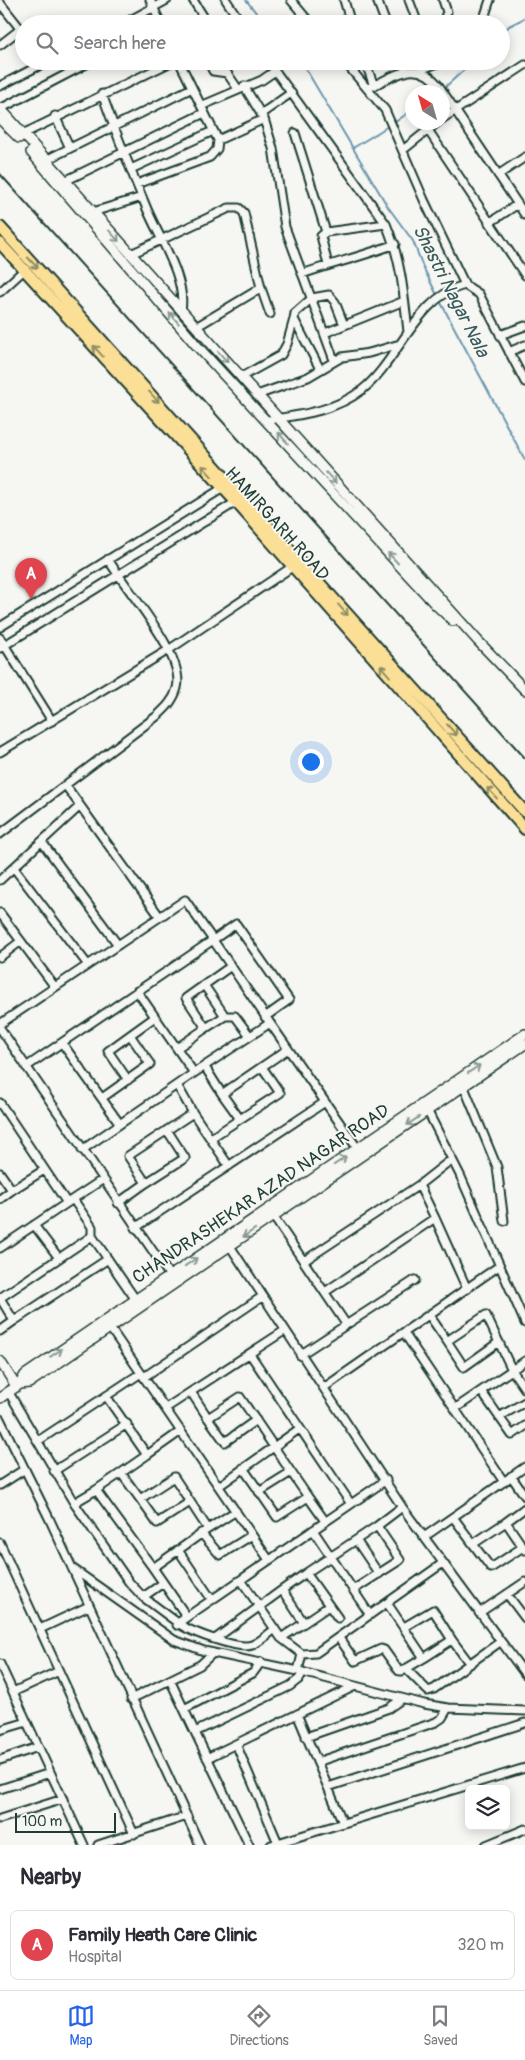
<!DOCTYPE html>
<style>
:root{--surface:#fff;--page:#f7f7f7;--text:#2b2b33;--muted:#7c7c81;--line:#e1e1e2;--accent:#2563eb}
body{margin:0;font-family:Pangolin,sans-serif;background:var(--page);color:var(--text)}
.controls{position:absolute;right:15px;bottom:15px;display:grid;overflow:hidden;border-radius:8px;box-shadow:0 2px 12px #0003}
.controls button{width:45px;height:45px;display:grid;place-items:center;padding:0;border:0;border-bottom:1px solid var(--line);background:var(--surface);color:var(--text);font:25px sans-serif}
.compass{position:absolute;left:405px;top:85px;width:45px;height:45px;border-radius:50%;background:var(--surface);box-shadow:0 2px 12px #0003;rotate:323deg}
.scale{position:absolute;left:15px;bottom:12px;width:101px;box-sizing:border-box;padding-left:5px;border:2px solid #1f3d34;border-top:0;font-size:14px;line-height:18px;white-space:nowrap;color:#1f3d34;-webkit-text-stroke:4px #f6f6f2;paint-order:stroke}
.you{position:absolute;left:310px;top:761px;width:18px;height:18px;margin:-12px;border:4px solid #fff;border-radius:50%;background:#1a73e8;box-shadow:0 0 0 8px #1a73e833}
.badge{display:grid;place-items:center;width:32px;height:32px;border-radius:50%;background:var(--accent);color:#fff;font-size:16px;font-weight:700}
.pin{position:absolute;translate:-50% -41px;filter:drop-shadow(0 1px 2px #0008)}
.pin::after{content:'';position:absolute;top:26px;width:18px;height:15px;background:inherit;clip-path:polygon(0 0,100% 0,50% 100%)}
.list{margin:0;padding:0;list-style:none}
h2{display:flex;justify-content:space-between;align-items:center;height:65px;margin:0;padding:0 20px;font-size:21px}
h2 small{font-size:16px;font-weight:400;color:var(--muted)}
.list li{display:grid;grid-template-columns:32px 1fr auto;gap:15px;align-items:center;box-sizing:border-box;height:70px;margin:0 10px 10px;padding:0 10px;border:1px solid var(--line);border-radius:8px}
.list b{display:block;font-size:19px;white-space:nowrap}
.list p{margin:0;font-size:16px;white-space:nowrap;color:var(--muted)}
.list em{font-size:16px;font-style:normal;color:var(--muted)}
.icon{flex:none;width:28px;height:28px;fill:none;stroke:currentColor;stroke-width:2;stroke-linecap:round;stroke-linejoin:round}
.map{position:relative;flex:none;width:525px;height:1845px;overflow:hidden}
.search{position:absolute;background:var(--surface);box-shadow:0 2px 12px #0003;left:15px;right:15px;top:15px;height:55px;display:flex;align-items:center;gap:12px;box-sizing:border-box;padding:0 18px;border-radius:28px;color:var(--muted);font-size:19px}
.sheet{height:145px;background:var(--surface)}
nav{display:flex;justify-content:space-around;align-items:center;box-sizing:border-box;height:70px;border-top:1px solid var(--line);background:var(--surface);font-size:14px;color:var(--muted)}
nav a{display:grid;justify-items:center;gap:2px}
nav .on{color:var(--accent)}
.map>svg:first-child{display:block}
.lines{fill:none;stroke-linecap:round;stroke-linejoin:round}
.stream{stroke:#6c97ad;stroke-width:2}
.street-casing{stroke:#1f3d34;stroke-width:11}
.secondary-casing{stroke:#1f3d34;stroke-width:12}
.primary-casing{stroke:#1f3d34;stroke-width:14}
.street{stroke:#f6f6f2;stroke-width:7}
.secondary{stroke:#f6f6f2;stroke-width:9}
.primary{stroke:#fbdf96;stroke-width:10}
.rail{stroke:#1f3d34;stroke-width:2}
.oneway{stroke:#8a9a93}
.oneway2{stroke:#8d8e65}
.labels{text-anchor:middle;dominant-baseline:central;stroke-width:4;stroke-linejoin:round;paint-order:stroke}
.street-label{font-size:18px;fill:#1f3d34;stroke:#f6f6f2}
.water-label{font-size:19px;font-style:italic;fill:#395b5c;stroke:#f6f6f2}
</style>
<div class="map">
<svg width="525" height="1845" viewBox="0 0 525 1845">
<rect width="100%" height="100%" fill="#f6f6f2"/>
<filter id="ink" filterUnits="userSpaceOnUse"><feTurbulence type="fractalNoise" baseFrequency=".02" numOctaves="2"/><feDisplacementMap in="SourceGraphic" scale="10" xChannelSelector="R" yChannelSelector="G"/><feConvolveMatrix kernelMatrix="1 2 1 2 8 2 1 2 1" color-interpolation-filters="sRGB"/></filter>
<g filter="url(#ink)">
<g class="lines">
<path class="stream" d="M246,0L265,24
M501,35L509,26L525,18
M301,61L388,207L413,241L423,267L438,297
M444,88L474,61
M394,123L412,110
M353,148L390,125
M440,301L525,460"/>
<g class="street-casing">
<path id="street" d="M150,0L161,24
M193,0L208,24
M226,0L242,24
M291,0L311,24
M344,0L351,24
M377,0L386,24
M409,0L418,24
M0,3L19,27L18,31L0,45
M123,24L167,0
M442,24L447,12L443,0
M482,24L490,0
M179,61L218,140L264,119
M208,61L213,71L227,73L238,89
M268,61L386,224C401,259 404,295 408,332
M344,61L385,110L424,200L465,285
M365,61L374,86
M402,61L406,72
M420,70L443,61
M0,86L48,61
M244,86L264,119L273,148L285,227L334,360
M368,88C396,76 416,57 439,86L525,215
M102,94C116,133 131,171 147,209C159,238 187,279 181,310
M201,106L262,80L275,71
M0,109L92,61
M261,114L291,93
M55,116L70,148
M442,119L525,65
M428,130L525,275
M295,133L326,232L386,224
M23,134L173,61
M403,150L438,122
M46,160L192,88
M131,169L213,131
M498,175L525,157
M65,181L204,113
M137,184L210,157L217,149L218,140
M93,212L142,197
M489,223L518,204
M326,232L321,236L328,265
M131,254L229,208H239L244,213L261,288L270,314
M302,274C333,263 364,256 395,244
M0,292L24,270
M196,327L261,288
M325,333L404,301
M500,335L525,326
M509,352L525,345
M320,369L294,319L295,313L312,298L329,295L335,302L344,325
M241,377L281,355L287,344L294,319
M257,395L308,377L342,357L369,353L400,344
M268,420C301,415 335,411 362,390C398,362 417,296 465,285L479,294L525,382
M0,627L223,488
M0,638L52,721
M0,648L236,502
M0,752L170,649L295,565
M66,786L160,917
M0,834L157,716C166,708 174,700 177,688C186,655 125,589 108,559
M42,842L118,945
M14,868L88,965
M0,880L80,806
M0,913L55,987
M0,957L21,941
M204,985L225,1016L206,1028
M137,991L194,1073L270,1023L213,940L236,924L289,1000L265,1017
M225,1016H235L250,1036
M270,1023L360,1152
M0,1024L185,900L213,940L26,1067
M0,1028L172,1279
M62,1043L120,1124
M177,1048L206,1028L186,998L231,966
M205,1067L222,1094
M128,1080L108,1051L130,1035
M177,1085L193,1113
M464,1087L497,1167L504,1221
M102,1098L150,1064L130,1035L155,1017
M0,1103L67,1203L102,1180
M425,1106L460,1175L525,1323
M240,1119L280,1093L262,1067
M211,1138L240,1119L222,1094L288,1049
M82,1150L194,1073
M0,1173L12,1190L44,1170
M146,1183L185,1158L167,1130
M0,1199L12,1190
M73,1199L92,1227V1236
M118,1203L146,1183L128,1156L193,1113L229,1166
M271,1213L346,1324
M435,1218L467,1289
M34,1225L59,1258
M135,1228L325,1102
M228,1243L402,1507L525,1674
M0,1248L67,1203
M304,1261L419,1185L452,1159
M325,1292L435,1218L419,1185
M0,1298L92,1236L136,1300
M0,1298L14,1321L108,1259
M429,1315L447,1341L486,1315L512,1370L525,1389
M108,1325L269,1560
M0,1331L14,1321
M404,1333L504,1482
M447,1341L464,1367L499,1342
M250,1354L351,1504
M300,1355L415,1280
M144,1377L263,1296
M325,1387L499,1266
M8,1391L74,1503L129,1582L143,1597L178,1623L386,1480
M481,1391L512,1435L525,1426
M191,1392L208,1418L240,1397L291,1472
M106,1396L147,1455L181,1431
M166,1408L284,1331
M456,1408L525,1361
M499,1417L525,1402
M208,1418L225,1442L256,1420
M0,1419L49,1518L200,1845
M38,1441L141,1373
M243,1468L277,1517L308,1497L291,1472L259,1492
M54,1471L127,1424
M121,1473L96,1490L153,1568L208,1529L174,1477L140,1499L121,1473L147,1455
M511,1476L525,1496
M0,1485L25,1469
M219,1486L299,1429
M308,1497L325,1521
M140,1499L157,1523L190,1502
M74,1503L96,1490
M453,1517L473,1544L506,1522L525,1550
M506,1522L525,1508
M377,1526L356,1540L379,1574
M208,1529L236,1511
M313,1530L370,1615
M201,1533L220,1555L252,1535
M424,1537L525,1467
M0,1543L134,1834
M473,1544L491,1568L523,1547
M178,1550L212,1600
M72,1568L174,1640L204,1651L298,1671L424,1704L448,1708L525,1711
M153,1568L187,1617
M306,1573L356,1540
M241,1580L281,1638L304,1623L282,1590L306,1573L338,1618
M353,1590L400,1560L377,1526L402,1507
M507,1594L525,1618
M143,1597L163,1583
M387,1603L424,1658L452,1640L433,1610L404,1627
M479,1613L525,1582
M304,1623L329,1606
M177,1625L178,1623C190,1632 239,1650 252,1645C260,1642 268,1634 275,1629
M40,1629L89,1606
M281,1638L302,1654L316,1653L443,1563
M339,1638L355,1661L381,1649L384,1650L399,1671H402L424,1658
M215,1639L282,1590
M452,1640L470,1664
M0,1664L84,1845
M406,1669L428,1691L434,1689L500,1642
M298,1671L302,1654
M170,1680L249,1845
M13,1692L59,1671
M131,1699L200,1665L213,1653
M184,1709L253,1673L261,1662
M297,1714L343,1823
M0,1730L27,1722
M195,1732L290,1686L299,1679L303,1672
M306,1737L389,1708L402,1699
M236,1744L278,1843
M207,1758L355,1686
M0,1760L38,1747
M317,1762L436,1722L442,1718L448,1708
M328,1787L525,1723
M0,1789L50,1773
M0,1819L63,1799
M98,1845L187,1816
M271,1845L525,1768
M486,1845L525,1829"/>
</g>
<g class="secondary-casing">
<path id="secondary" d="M0,108L478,641L525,690
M0,119L19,138
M31,152L197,346L435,604L453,621
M0,1361L16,1386
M20,1384L29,1383L525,1044
M0,1398L20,1384L25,1375L525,1034"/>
</g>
<g class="primary-casing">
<path id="primary" d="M0,227L525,812
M0,243L236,502L525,829"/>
</g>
<use href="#street" class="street"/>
<use href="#secondary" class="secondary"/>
<use href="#primary" class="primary"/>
<path class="rail" d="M0,174L525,758"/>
</g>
<defs><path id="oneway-shaft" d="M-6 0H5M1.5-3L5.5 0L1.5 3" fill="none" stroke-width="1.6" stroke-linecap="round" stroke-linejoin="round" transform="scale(1.25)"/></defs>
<g class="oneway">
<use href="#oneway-shaft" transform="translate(114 236) rotate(48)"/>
<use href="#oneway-shaft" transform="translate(174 318) rotate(-130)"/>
<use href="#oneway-shaft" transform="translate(223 357) rotate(48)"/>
<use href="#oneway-shaft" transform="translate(283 438) rotate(-131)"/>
<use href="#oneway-shaft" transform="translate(331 478) rotate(48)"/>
<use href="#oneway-shaft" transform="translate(393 558) rotate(-133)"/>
<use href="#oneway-shaft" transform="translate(474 1069) rotate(-34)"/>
<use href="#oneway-shaft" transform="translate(413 1121) rotate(146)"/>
<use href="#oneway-shaft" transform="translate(340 1161) rotate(-34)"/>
<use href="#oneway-shaft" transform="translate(249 1233) rotate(146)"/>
<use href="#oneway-shaft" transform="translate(191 1262) rotate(-34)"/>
<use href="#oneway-shaft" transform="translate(56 1353) rotate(-34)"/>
</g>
<g class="oneway2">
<use href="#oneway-shaft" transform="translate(33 263) rotate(47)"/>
<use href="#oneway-shaft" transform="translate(98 351) rotate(-132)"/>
<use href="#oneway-shaft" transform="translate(154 397) rotate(48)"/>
<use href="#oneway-shaft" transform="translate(207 471) rotate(-132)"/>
<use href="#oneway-shaft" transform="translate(343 610) rotate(48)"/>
<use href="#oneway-shaft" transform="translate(385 671) rotate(-131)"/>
<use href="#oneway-shaft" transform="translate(452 730) rotate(49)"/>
<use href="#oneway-shaft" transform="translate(492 793) rotate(-132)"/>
</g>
</g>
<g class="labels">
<g class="street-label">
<text transform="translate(277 524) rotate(48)">HAMIRGARH ROAD</text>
<text transform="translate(261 1194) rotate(-34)">CHANDRASHEKAR AZAD NAGAR ROAD</text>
</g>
<g class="water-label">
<text transform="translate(451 291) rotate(63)">Shastri Nagar Nala</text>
</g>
</g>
</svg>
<div class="controls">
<button><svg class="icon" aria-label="layers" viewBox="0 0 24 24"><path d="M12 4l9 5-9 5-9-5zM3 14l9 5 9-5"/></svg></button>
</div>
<svg class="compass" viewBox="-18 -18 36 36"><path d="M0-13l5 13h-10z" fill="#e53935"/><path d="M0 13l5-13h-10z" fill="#7c7c81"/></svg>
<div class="scale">100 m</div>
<div class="you"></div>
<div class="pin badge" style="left:31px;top:599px;background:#e0444e">A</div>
<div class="search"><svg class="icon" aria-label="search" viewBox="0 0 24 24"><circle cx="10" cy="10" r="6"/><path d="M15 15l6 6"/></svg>Search here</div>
</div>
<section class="sheet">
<h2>Nearby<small></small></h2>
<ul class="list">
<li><span class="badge" style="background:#e0444e">A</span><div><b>Family Heath Care Clinic</b><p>Hospital</p></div><em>320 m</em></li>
</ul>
</section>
<nav>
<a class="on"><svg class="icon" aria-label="map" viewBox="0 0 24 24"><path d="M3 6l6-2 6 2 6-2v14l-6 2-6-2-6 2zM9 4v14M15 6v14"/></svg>Map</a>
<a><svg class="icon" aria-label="directions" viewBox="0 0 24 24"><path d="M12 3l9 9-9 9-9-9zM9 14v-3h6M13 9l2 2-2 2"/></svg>Directions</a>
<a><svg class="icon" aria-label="saved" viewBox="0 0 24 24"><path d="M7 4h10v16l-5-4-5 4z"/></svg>Saved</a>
</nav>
